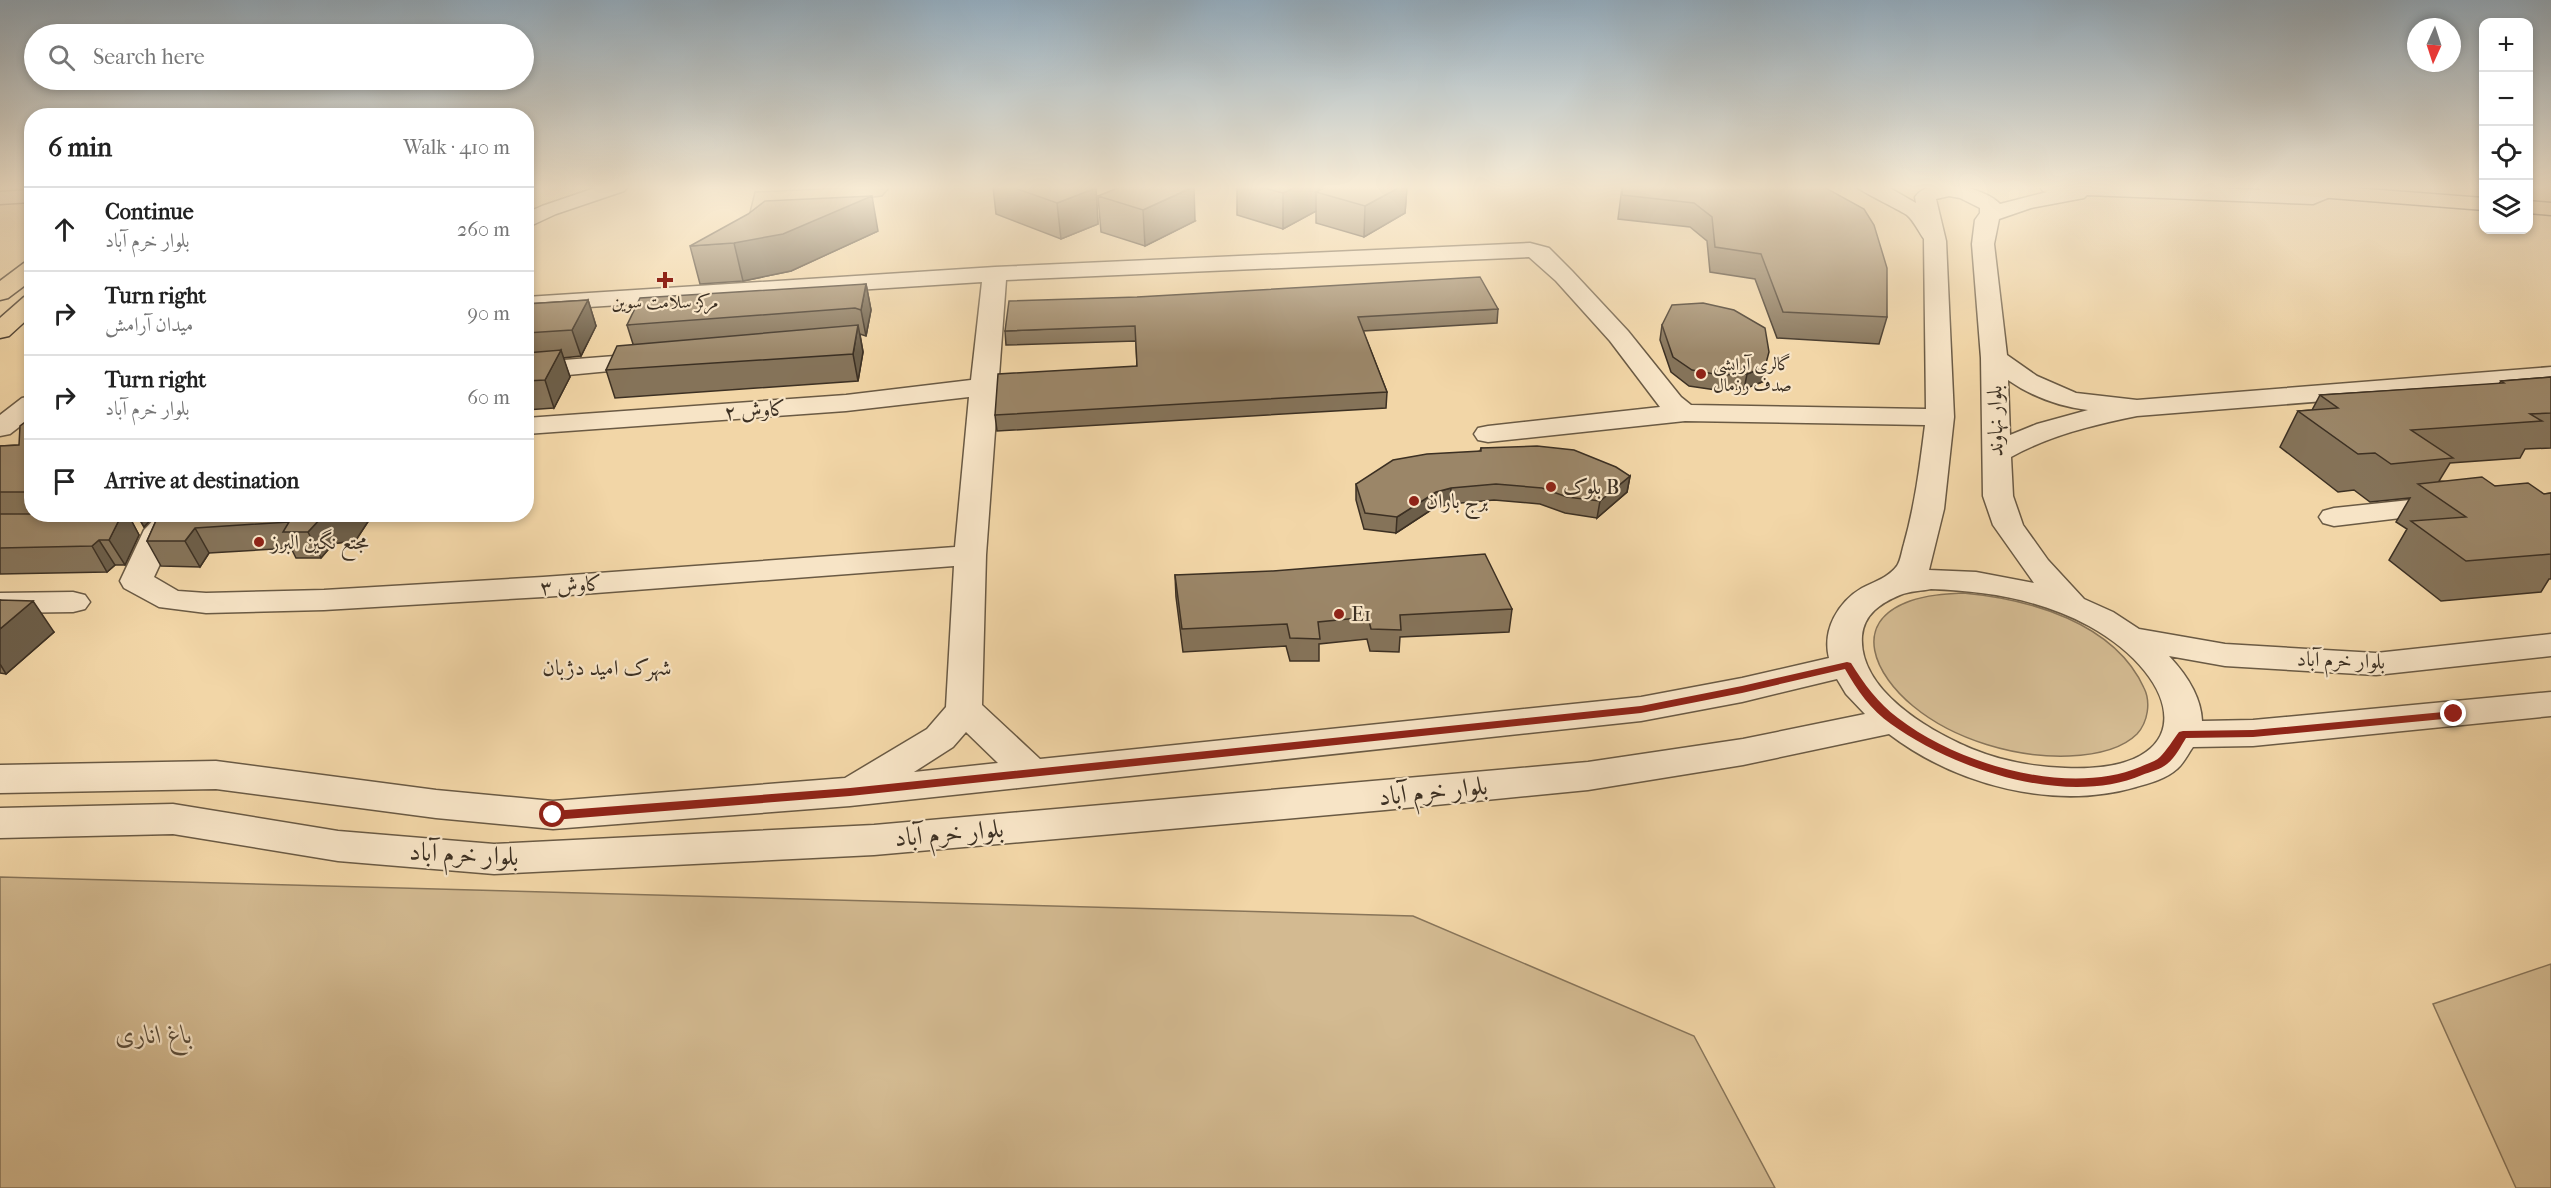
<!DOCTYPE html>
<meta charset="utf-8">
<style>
:root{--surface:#fff;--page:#f6f6f6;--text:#222;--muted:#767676;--line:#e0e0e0}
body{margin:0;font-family:"IM FELL French Canon",Amiri,serif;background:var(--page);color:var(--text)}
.controls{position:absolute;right:18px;top:18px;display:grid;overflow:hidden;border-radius:12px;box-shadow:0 3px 9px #0003}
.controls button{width:54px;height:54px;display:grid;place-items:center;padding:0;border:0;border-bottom:2px solid var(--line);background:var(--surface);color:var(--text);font:30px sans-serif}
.compass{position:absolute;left:2407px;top:18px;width:54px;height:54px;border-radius:50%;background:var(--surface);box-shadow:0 3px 9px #0003;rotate:183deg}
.stop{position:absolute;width:18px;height:18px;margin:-14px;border:4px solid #8f2418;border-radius:50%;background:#fff}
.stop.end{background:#8f2418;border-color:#fff;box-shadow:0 2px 6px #0008}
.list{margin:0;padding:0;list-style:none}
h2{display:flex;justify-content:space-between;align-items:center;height:78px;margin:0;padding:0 24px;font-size:26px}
h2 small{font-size:20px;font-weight:400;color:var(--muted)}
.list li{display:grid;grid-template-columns:39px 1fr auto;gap:18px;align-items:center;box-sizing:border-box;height:84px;padding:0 24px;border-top:2px solid var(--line)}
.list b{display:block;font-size:22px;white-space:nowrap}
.list p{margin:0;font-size:20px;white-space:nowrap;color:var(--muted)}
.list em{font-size:20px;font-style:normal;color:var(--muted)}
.icon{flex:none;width:33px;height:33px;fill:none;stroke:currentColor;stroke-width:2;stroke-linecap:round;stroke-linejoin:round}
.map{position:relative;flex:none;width:2551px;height:1188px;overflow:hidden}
.search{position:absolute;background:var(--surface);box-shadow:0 3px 9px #0003;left:24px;top:24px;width:510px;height:66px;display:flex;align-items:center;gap:15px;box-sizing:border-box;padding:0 21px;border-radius:33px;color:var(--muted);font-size:22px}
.panel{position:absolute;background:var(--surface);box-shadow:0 3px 9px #0003;left:24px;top:108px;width:510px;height:414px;border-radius:24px}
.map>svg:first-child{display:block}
.green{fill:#d3ba91;stroke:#88755a;stroke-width:1.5}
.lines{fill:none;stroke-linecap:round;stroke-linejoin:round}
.minor-casing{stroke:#6a5a44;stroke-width:3}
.major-casing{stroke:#3c3023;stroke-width:3}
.highway-casing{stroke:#3c3023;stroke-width:3}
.minor{fill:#f7e4c6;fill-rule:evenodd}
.major{fill:#f2d6a7;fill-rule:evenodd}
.highway{fill:#f2d6a7;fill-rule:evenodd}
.wall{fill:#857359;stroke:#3c3023;stroke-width:1.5}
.shaded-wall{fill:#6c5e49;stroke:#3c3023;stroke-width:1.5}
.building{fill:#9b8668;stroke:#3c3023;stroke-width:1.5}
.route{fill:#8f2418}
.poi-dot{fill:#8f2418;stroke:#f7e4c6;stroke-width:2}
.labels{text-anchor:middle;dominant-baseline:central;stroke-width:4.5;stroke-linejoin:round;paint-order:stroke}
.far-poi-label{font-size:18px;fill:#3c3023;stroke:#f7e4c6}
.street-label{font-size:21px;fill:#3c3023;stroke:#f7e4c6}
.poi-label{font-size:21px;fill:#3c3023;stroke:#f7e4c6;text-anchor:start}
.neighbourhood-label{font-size:22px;fill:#3c3023;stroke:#f7e4c6}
.near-street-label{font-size:26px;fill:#3c3023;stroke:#f7e4c6}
.near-park-label{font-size:26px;font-style:italic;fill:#5a4c39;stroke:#f7e4c6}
</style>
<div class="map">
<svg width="2551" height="1188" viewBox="0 0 2551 1188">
<rect width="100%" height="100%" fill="#f2d6a7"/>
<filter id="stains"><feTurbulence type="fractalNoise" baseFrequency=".00333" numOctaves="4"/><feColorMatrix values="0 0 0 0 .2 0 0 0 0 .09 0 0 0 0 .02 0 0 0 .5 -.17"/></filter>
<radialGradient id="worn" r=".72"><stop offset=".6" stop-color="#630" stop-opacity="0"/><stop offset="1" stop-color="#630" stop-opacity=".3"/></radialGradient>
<path class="green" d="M865,187H890L882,196L750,212L755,192Z
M1963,593C2029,599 2114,622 2144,688C2151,702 2148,722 2137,734C2120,751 2092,755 2069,756C2016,758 1954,740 1913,706C1876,676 1849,623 1910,601C1927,595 1945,594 1963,593Z
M0,877L1413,916L1694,1036L1775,1188H0Z
M2551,964V1188H2516L2433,1004Z"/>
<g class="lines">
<g class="minor-casing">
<path id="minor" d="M598,187H627L624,191L556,214L526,228V213L542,206Z
M1857,187H1888L1916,203L1915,197C1930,175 1984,187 2000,204L2047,192L2043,191L2040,187H2187L2310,192L2321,187H2335L2338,191L2335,195L2313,204L2087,195L2084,198L2031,208L1999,219L1994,244L2007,355L2037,376L2076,393L2137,400L2551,367V383L2137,416C2093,425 2051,435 2011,457L2013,496L2023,525L2048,560L2084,599L2113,612L2139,629L2225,644L2376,653L2551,634V656L2376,675L2225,666L2169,656C2186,674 2201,696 2202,721L2253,720L2551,692V716L2253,746L2193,747C2188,754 2184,763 2177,769C2166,779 2150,783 2136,787C2054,811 1956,785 1889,734L1743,765L1588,790L1385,810L874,855L494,874L338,861L173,834L0,838V808L173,804L338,831L494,844L874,825L1588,762L1743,739L1865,714L1846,694L1837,679L1742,702L1641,721L850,806L553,829L436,818L216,789L0,793V765L216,761L436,790L553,801L845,778L927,729L946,707L954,566L543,597L324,610L206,613L159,607L124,588L120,581L144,530L159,514H192L174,534L154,577L178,591L206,593L324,590L543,577L955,547L969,397L846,411L526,434V418L846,395L971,380L982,282L526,311V297L995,267L1530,243L1549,248L1572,271L1628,331L1681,397L1691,405L1926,409L1924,239C1919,232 1914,221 1907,215C1898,209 1860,191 1857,187ZM1949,196L1960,198L1980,208V213L1975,220L1972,244L1981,358L1983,496L1993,525L2034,583L1976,572L1929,570L1944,509L1954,417L1946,241L1936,199ZM1529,257L1556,281L1610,341L1660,407L1488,426L1478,428L1474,434L1478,440L1488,442L1685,421L1925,425C1920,465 1915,505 1904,544C1902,550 1901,560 1897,566C1889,577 1874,582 1862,588C1838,602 1822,630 1829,658L1742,678L1641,697L1040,759L982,705L986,555L1006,280ZM2008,380C2031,396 2060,407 2088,410L2037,424L2010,435ZM1931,589C1986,591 2039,599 2089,626C2185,679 2202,774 2065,768C2034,767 2001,761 1972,749C1929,731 1858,690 1862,636C1864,614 1881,603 1900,595C1910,591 1921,591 1931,589ZM966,732L998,763L914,772L953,747Z
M32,190V202L0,204V192Z
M653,353L662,356L666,361L662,366L526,379V363Z
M32,396V417L10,434L0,436V415L22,398Z
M2448,496L2459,499L2463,505L2459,511L2334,526L2323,523L2319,517L2323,511L2334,508Z
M73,592L85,595L90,602L85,609L73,612L0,613V593Z"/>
</g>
<g class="major-casing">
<path id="major" d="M32,261V280L8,298L0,300V281L24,263Z
M32,295V315L9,336L0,338V318L24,297Z"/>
</g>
<g class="highway-casing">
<path id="highway" d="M2258,187H2341L2484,198V210L2268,193L2261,191Z
M2528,201L2551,203V215L2528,213Z"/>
</g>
<use href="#minor" class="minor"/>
<use href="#major" class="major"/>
<use href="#highway" class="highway"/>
</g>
<path class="wall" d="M993,187H1089L1096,188L1098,224L1061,239L996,214Z
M1237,187H1407L1405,213L1364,237L1316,223V211L1283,229L1237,215Z
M1622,187H1824L1887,317L1879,344L1777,338L1755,279L1710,272L1707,241L1690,227L1618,219Z
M1098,196L1195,221L1145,246L1101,232Z
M878,231L791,271L743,281L700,284L690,246Z
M866,284L871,310L866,336L860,334L863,352L858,381L615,398L606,370L633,344L627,325Z
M588,300L596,326L581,356L563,358L570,377L554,408L526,410V304Z
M1498,309L1497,323L1363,331L1387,392L1386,408L997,431L995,415L1137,366L1136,341L1006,345L1005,331Z
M1662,325L1762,382L1744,389L1716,390L1689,386L1671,372L1660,340Z
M2551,377V448L2525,449L2520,458L2450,463L2439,481L2495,486L2544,494L2551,493V579H2549L2541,592L2441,601L2389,560L2407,529L2396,522L2410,498L2370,502L2354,490L2338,492L2280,447L2298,411L2312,410L2320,395L2499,384L2501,381Z
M32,404V416L27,408Z
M32,417V514H156L144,527L138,517L128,515L139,535L125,565H115L107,572L0,574V446L19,445Z
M1481,448L1630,476L1627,492L1597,518L1565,513L1540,504L1494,500L1450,504L1434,508L1396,533L1364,529L1356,500V484L1480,451Z
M159,514H373L356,540L333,544L321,558H296L291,548L209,553L200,567L161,566L147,541Z
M1175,575L1512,609L1509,632L1400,637L1399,652L1370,651L1367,639L1319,644V661H1290L1286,646L1183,652L1176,597Z
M0,600L54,632L6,674L0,673Z"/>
<path class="shaded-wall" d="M1194,187L1195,221L1145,246L1143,210Z
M1296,187H1328L1316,192V211L1283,229V193Z
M1400,187H1407L1405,213L1364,237L1365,206Z
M1096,188L1098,224L1061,239L1057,203Z
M872,196L878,231L791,271L743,281L734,243Z
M866,284L871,310L866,336L861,310Z
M588,300L596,326L581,356L572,330Z
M858,325L863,352L858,381L853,354Z
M561,350L570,377L554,408L545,380Z
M1765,367L1762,382L1744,389L1747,374Z
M1630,476L1627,492L1597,518L1600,501Z
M1451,488L1450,504L1434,508L1396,533L1397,517L1436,492Z
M122,514H128L139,535L125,565L109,540Z
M137,514H156L144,527Z
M344,514H373L356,540L333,544L321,558L308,532L321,518Z
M195,528L209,553L200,567L185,541Z
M99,540L115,565L107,572L92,546Z
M33,601L54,632L6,674L0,664V629Z"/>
<path class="building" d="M1012,187H1089L1096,188L1057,203Z
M1120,187H1193L1143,210L1098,196Z
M1260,187H1296L1283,193Z
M1327,187H1400L1365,206L1316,192Z
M1623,187H1824L1864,209L1874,225L1887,268V317L1783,312L1761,254L1715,247L1712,217L1694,203L1622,195Z
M872,196L783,234L734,243L690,246L748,214L765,201Z
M1480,277L1498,309L1358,317L1387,392L995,415L998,374L1137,366L1135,326L1005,331L1009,301L1137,297Z
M866,284L861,310L855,308L627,325L640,298Z
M588,300L572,330L526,333V304Z
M1703,303L1734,310L1765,328L1769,352L1765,367L1747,374L1720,375L1692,370L1673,357L1662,325L1672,305Z
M858,325L853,354L606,370L617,346Z
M561,350L545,380L526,381V353Z
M2551,377V413L2530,414L2542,421L2411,430L2453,458L2391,464L2375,453L2358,454L2298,411L2338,408L2320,395L2504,383L2501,381Z
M32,417V492H0V446L19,445L20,426Z
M1537,446L1574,450L1616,467L1630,476L1600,501L1567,497L1542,488L1496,484L1451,488L1436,492L1397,517L1365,513L1356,484L1393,460L1427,454L1481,451V448Z
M2482,477L2495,486L2528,483L2544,494L2551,493V554L2466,561L2411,521L2466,517L2418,484Z
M0,514H122L109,540H99L92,546L0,548Z
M159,514H344L321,518L308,532H283L289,522L195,528L185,541H147Z
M1485,554L1512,609L1400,615L1401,630L1371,629L1368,617L1318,622L1320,639L1290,638L1287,624L1182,629L1175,575L1273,571Z
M0,600L33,601L0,629Z"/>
<linearGradient id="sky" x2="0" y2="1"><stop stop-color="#93abbc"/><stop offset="0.53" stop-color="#f9edd7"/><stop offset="1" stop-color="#f9edd7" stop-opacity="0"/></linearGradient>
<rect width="2551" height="353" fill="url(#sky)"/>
<path class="route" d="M1847,662L1851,663C1864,684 1878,703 1898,718C1957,764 2068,797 2140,767C2146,764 2155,762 2160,757C2167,750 2173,740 2179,732L2183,731L2253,730L2454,711L2459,714L2454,718L2253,737L2186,738C2181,746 2175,758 2167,764C2161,769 2150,772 2142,775C2067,807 1955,770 1891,724C1871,710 1857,690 1845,669L1742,693L1641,713L850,796L553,820L547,815L553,811L850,788L1641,706L1742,686Z"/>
<g class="poi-dot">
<path d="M662 271h6v6h6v6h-6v6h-6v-6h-6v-6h6z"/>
<circle cx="1701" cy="374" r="6"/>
<circle cx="1551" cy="487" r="6"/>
<circle cx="1414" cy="501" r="6"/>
<circle cx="259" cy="542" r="6"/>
<circle cx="1339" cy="614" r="6"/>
</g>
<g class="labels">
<g class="far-poi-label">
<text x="665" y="302">مرکز سلامت سوین</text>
<text x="1713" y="364" text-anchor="start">گالری آرایشی<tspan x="1713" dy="21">صدف رزمال</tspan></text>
</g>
<g class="street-label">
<text transform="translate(755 410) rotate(-4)">کاوش ۲</text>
<text transform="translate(1995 421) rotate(-91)">بلوار نهاوند</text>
<text transform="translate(571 585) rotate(-4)">کاوش ۳</text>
<text transform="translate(2341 660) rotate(2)">بلوار خرم آباد</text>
</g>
<g class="poi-label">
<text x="1563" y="487">بلوک B</text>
<text x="1426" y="501">برج باران</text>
<text x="271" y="542">مجتع نگین البرز</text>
<text x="1351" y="614">E1</text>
</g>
<g class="neighbourhood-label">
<text x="607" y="668">شهرک امید دژبان</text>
</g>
<g class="near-street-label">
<text transform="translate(1433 791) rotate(-6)">بلوار خرم آباد</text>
<text transform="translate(949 833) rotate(-5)">بلوار خرم آباد</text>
<text transform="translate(464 854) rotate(3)">بلوار خرم آباد</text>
</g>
<g class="near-park-label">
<text x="154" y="1034">باغ اناری</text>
</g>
</g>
<rect width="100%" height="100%" filter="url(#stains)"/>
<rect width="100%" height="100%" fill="url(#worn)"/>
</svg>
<div class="controls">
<button>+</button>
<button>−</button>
<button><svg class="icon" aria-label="locate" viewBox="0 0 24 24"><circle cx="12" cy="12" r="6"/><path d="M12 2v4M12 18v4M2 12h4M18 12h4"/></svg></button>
<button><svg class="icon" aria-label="layers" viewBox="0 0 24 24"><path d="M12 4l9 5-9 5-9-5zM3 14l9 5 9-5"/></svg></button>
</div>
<svg class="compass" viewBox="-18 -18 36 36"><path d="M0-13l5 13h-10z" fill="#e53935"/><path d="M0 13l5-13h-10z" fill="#767676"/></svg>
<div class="stop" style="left:553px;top:815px"></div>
<div class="stop end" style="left:2454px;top:714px"></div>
<div class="search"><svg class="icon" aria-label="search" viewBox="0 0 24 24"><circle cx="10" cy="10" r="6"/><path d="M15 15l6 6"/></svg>Search here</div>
<section class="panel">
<h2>6 min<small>Walk · 410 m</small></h2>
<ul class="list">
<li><svg class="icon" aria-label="ahead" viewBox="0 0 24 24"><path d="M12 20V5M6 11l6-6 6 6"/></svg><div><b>Continue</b><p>بلوار خرم آباد</p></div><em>260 m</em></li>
<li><svg class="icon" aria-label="right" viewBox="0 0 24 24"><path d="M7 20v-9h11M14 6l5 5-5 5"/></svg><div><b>Turn right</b><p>میدان آرامش</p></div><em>90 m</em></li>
<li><svg class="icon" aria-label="right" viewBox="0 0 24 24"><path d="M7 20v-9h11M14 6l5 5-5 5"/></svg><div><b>Turn right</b><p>بلوار خرم آباد</p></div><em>60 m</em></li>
<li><svg class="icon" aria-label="arrive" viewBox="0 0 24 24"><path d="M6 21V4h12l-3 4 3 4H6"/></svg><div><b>Arrive at destination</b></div></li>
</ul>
</section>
</div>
